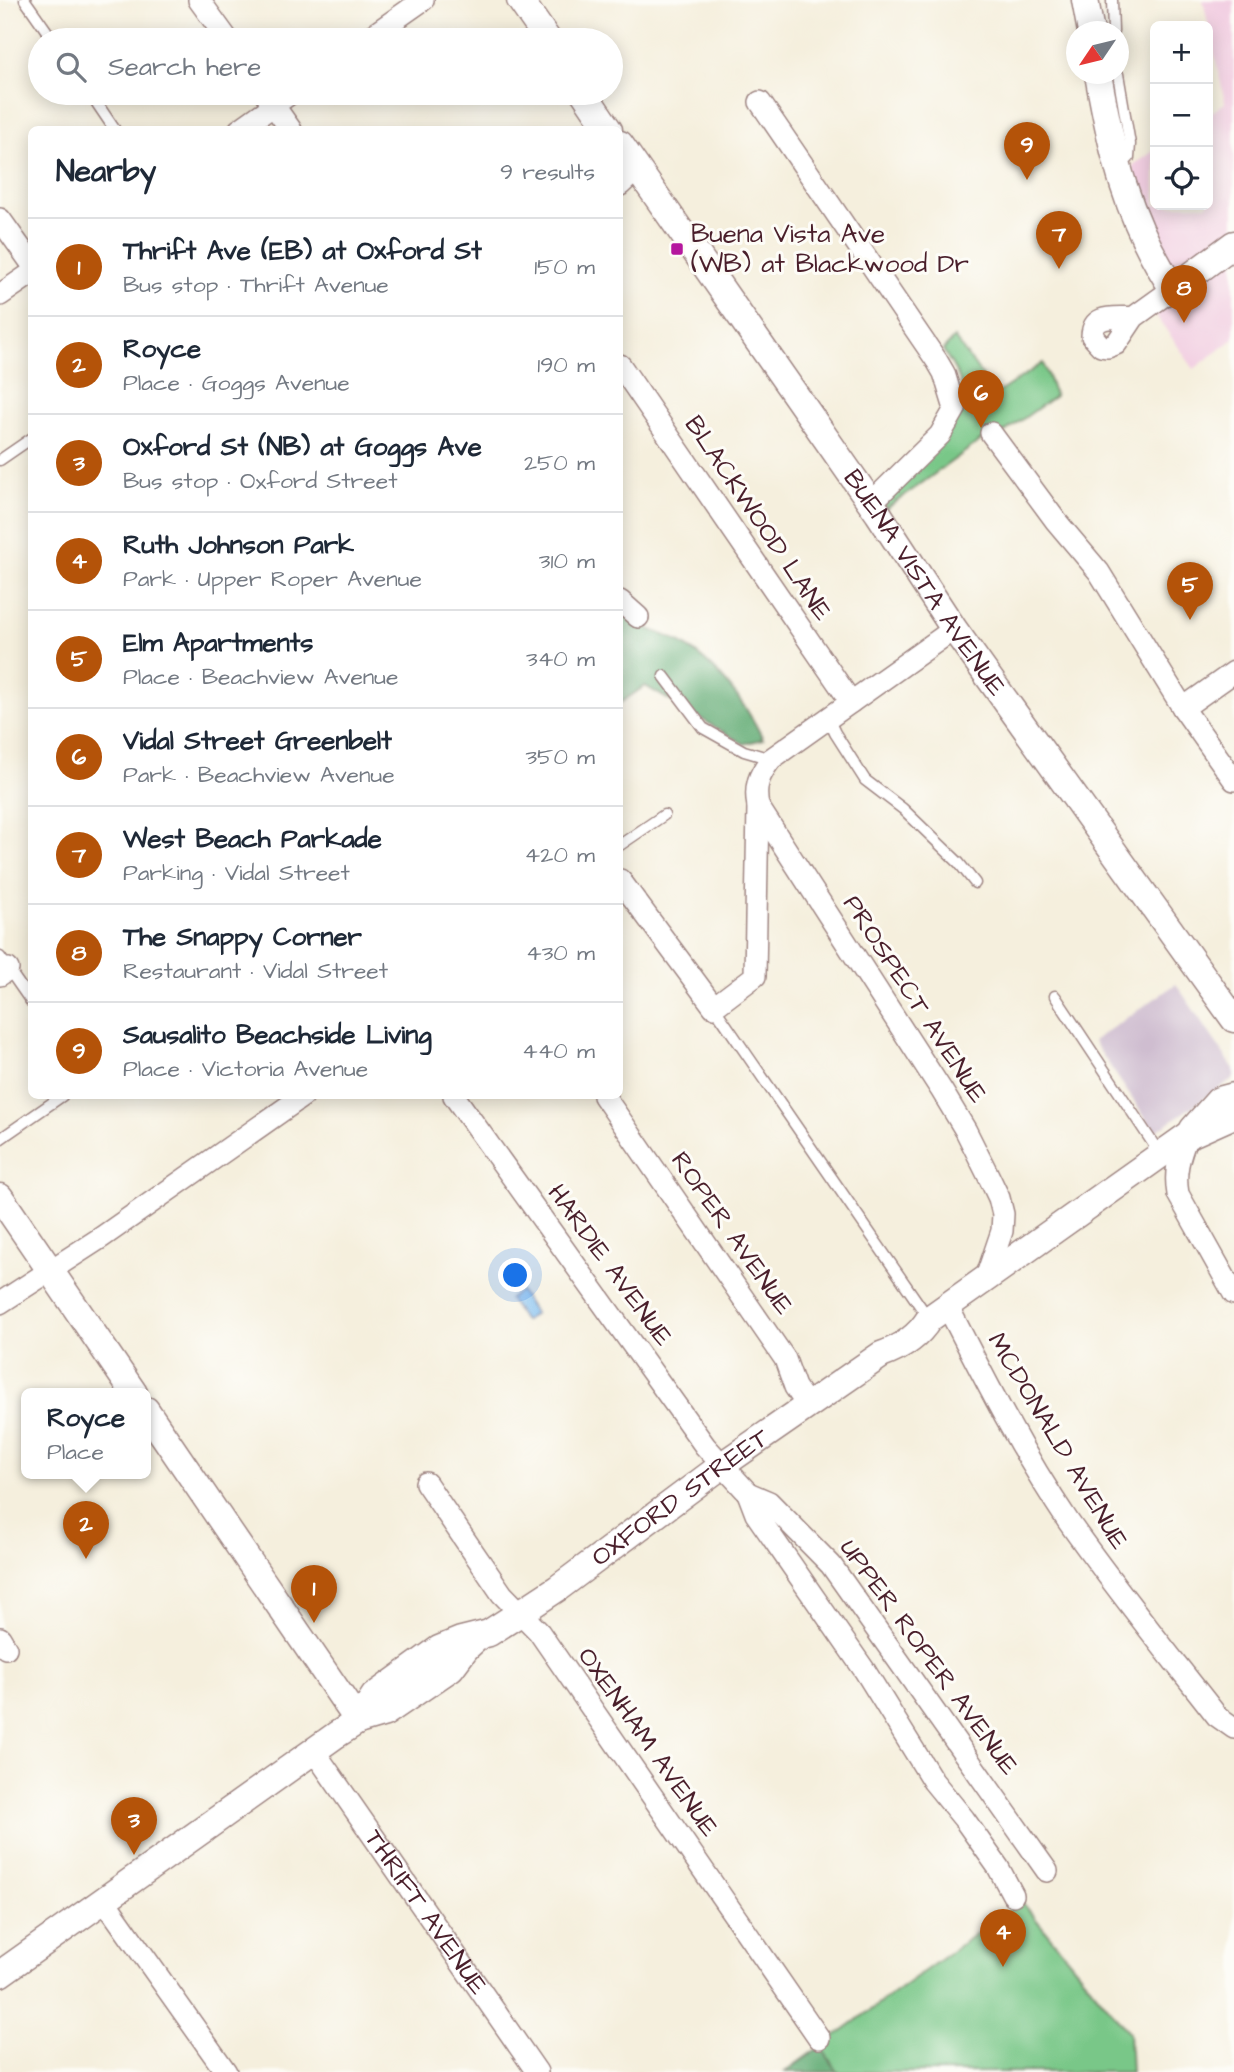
<!DOCTYPE html>
<meta charset="utf-8">
<style>
:root{--surface:#fff;--page:#f2f2f3;--text:#1f2937;--muted:#747a83;--line:#e0e1e3;--accent:#b45309}
body{margin:0;font-family:"Architects Daughter",sans-serif;background:var(--page);color:var(--text)}
.controls{position:absolute;right:21px;top:21px;display:grid;overflow:hidden;border-radius:10px;box-shadow:0 4px 18px #0003}
.controls button{width:63px;height:63px;display:grid;place-items:center;padding:0;border:0;border-bottom:2px solid var(--line);background:var(--surface);color:var(--text);font:35px sans-serif}
.compass{position:absolute;left:1066px;top:21px;width:63px;height:63px;border-radius:50%;background:var(--surface);box-shadow:0 4px 18px #0003;rotate:235deg}
.you{position:absolute;left:516px;top:1276px;width:24px;height:24px;margin:-18px;border:5px solid #fff;border-radius:50%;background:#1a73e8;box-shadow:0 0 0 10px #1a73e833}
.badge{display:grid;place-items:center;width:46px;height:46px;border-radius:50%;background:var(--accent);color:#fff;font-size:23px;font-weight:700}
.pin{position:absolute;translate:-50% -58px;filter:drop-shadow(0 2px 4px #0008)}
.pin::after{content:'';position:absolute;top:37px;width:24px;height:21px;background:inherit;clip-path:polygon(0 0,100% 0,50% 100%)}
.popup{position:absolute;left:21px;top:1388px;width:130px;height:91px;box-sizing:border-box;display:grid;place-content:center;border-radius:10px;background:var(--surface);filter:drop-shadow(0 2px 5px #0005);font-size:23px;white-space:nowrap;color:var(--muted)}
.popup b{font-size:26px;color:var(--text)}
.popup::after{content:'';position:absolute;left:50%;top:100%;margin-left:-14px;border:14px solid transparent;border-top-color:var(--surface)}
.list{margin:0;padding:0;list-style:none}
h2{display:flex;justify-content:space-between;align-items:center;height:91px;margin:0;padding:0 28px;font-size:30px}
h2 small{font-size:23px;font-weight:400;color:var(--muted)}
.list li{display:grid;grid-template-columns:46px 1fr auto;gap:21px;align-items:center;box-sizing:border-box;height:98px;padding:0 28px;border-top:2px solid var(--line)}
.list b{display:block;font-size:26px;white-space:nowrap}
.list p{margin:0;font-size:23px;white-space:nowrap;color:var(--muted)}
.list em{font-size:23px;font-style:normal;color:var(--muted)}
.icon{flex:none;width:38px;height:38px;fill:none;stroke:currentColor;stroke-width:2;stroke-linecap:round;stroke-linejoin:round}
.map{position:relative;flex:none;width:1234px;height:2072px;overflow:hidden}
.search{position:absolute;background:var(--surface);box-shadow:0 4px 18px #0003;left:28px;top:28px;width:595px;height:77px;display:flex;align-items:center;gap:18px;box-sizing:border-box;padding:0 24px;border-radius:38px;color:var(--muted);font-size:26px}
.panel{position:absolute;background:var(--surface);box-shadow:0 4px 18px #0003;left:28px;top:126px;width:595px;height:973px;border-radius:10px}
.map>svg:first-child{display:block}
.built{fill:#f2cfe2}
.industrial{fill:#cfbdd0}
.green{fill:#79c788;stroke:#62735a;stroke-width:2}
.forest{fill:#62ac74;stroke:#566650;stroke-width:2}
.water{fill:#7abbef;stroke:#626d8d;stroke-width:2}
.lines{fill:none;stroke-linecap:round;stroke-linejoin:round}
.service-casing{stroke:#a08784;stroke-width:13}
.minor-casing{stroke:#a08784;stroke-width:24}
.tertiary-casing{stroke:#a08784;stroke-width:29}
.service{stroke:#fff;stroke-width:10}
.minor{stroke:#fff;stroke-width:21}
.tertiary{stroke:#fff;stroke-width:26}
.poi-dot{fill:#b5179e;stroke:#fdfcf7;stroke-width:2.5}
.labels{text-anchor:middle;dominant-baseline:central;stroke-width:6;stroke-linejoin:round;paint-order:stroke}
.poi-label{font-size:26px;fill:#4a1f2b;stroke:#fdfcf7;text-anchor:start}
.street-label{font-size:26px;fill:#4a1f2b;stroke:#fdfcf7}
</style>
<div class="map">
<svg width="1234" height="2072" viewBox="0 0 1234 2072">
<rect width="100%" height="100%" fill="#fdfcf7"/>
<filter id="ink" filterUnits="userSpaceOnUse"><feTurbulence type="fractalNoise" baseFrequency=".0143" numOctaves="2"/><feDisplacementMap in="SourceGraphic" scale="14" xChannelSelector="R" yChannelSelector="G"/><feConvolveMatrix kernelMatrix="1 2 1 2 8 2 1 2 1" color-interpolation-filters="sRGB"/></filter>
<filter id="wash" filterUnits="userSpaceOnUse"><feTurbulence type="fractalNoise" baseFrequency=".00686" numOctaves="4" result="noise"/><feDisplacementMap in="SourceGraphic" scale="28" xChannelSelector="R" yChannelSelector="G"/><feGaussianBlur stdDeviation="1.57" result="paint"/><feColorMatrix in="noise" values="0 0 0 0 0 0 0 0 0 0 0 0 0 0 0 0 0 1.4 0 .05"/><feComposite in="paint" operator="in"/></filter>
<g filter="url(#wash)">
<rect width="100%" height="100%" fill="#f5efdd"/>
<path class="built" d="M1203,0H1234V339L1194,369L1152,310L1169,297L1132,166L1155,150V205H1208V115L1225,103Z"/>
<path class="industrial" d="M1176,984L1234,1069V1078L1155,1132L1093,1041Z"/>
<path class="green" d="M954,338L996,394L1043,363L1055,396L995,439L991,433L886,509L881,501L964,407C964,380 956,372 943,350Z
M1021,1901L1129,2033L1131,2072H785Z"/>
<path class="forest" d="M620,611C638,628 656,630 677,641C713,660 746,703 763,739L744,744L645,686L620,703Z
M821,2047L838,2072H785Z"/>
<path class="water" d="M520,1291L535,1314L524,1321L509,1299Z"/>
</g>
<g filter="url(#ink)">
<g class="lines">
<g class="service-casing">
<path id="service" d="M25,0L53,40
M1112,0L1113,32
M90,93L115,130
M1118,165L1129,158L1130,144L1118,74
M0,460L32,438
M664,676L703,728L744,751L771,759
M828,718L835,733L865,780L903,809L959,863L975,883
M620,845L664,815
M0,957L32,1003
M1055,996L1160,1154
M714,1007L929,1319
M0,1139L62,1096"/>
</g>
<g class="minor-casing">
<g id="minor">
<path d="M199,0L228,40"/>
<path d="M366,40L423,0"/>
<path d="M265,93L291,130"/>
<path d="M760,102L937,361L944,373L955,409L940,435L871,503"/>
<path d="M239,130L291,93"/>
<path d="M620,185L637,169"/>
<path d="M0,219L32,264"/>
<path d="M0,295L32,273"/>
<path d="M1134,317C1116,319 1093,312 1092,336L1101,346L1108,347L1116,344L1134,317L1173,289"/>
<path d="M620,365L851,702"/>
<path d="M991,433L1056,521L1099,572L1183,708L1234,780"/>
<path d="M620,601L638,617"/>
<path d="M954,629L771,759C759,775 754,786 758,806L942,1091L966,1131L988,1175L999,1198L1003,1214L1002,1231L985,1281"/>
<path d="M1183,708L1234,672"/>
<path d="M620,880L714,1007L755,976L758,806"/>
<path d="M0,975L8,969"/>
<path d="M454,1096L705,1446L748,1493L756,1514L865,1671L933,1781L964,1819L998,1867L1013,1895"/>
<path d="M604,1096L785,1359L795,1387L808,1406"/>
<path d="M1187,1136C1179,1157 1174,1172 1178,1194L1234,1294"/>
<path d="M0,1303L102,1237L303,1096"/>
<path d="M948,1307C985,1380 1022,1453 1068,1521C1115,1588 1167,1652 1217,1716L1234,1728"/>
<path d="M426,1483L502,1594L539,1632L819,2038"/>
<path d="M748,1493L769,1502L831,1565L1047,1871"/>
<path d="M0,1638L6,1648"/>
<path id="s1" d="M314,1751L537,2072"/>
<path d="M104,1900L226,2072"/>
</g>
</g>
<g class="tertiary-casing">
<g id="tertiary">
<path d="M520,0L548,40"/>
<path d="M1085,0L1091,32"/>
<path d="M1098,74C1112,154 1127,219 1173,289L1234,244"/>
<path d="M584,93L609,130"/>
<path id="s2" d="M620,144L878,513L954,629L1234,1019"/>
<path d="M1193,1129L1219,1100L1234,1096"/>
<path d="M0,1197L134,1393"/>
<path d="M146,1410L358,1721"/>
<path id="s3" d="M358,1721L374,1696L439,1649L461,1640L489,1633L520,1613L558,1588L728,1461L881,1355C901,1348 918,1337 929,1319L1187,1136L1234,1115"/>
<path d="M0,1974L336,1735L358,1721L385,1713L451,1668L466,1648L478,1637"/>
</g>
</g>
<use href="#service" class="service"/>
<use href="#minor" class="minor"/>
<use href="#tertiary" class="tertiary"/>
</g>
</g>
<rect class="poi-dot" x="670" y="242" width="14" height="14" rx="3.5"/>
<g class="labels">
<g class="poi-label">
<text x="691" y="234">Buena Vista Ave<tspan x="691" dy="30">(WB) at Blackwood Dr</tspan></text>
</g>
<g class="street-label">
<text transform="translate(758 518) rotate(56)">BLACKWOOD LANE</text>
<text stroke="none"><textPath href="#s2" startOffset="534">BUENA VISTA AVENUE</textPath></text>
<text transform="translate(915 999) rotate(57)">PROSPECT AVENUE</text>
<text transform="translate(732 1233) rotate(55)">ROPER AVENUE</text>
<text transform="translate(610 1265) rotate(54)">HARDIE AVENUE</text>
<text transform="translate(1058 1441) rotate(59)">MCDONALD AVENUE</text>
<text stroke="none"><textPath href="#s3" startOffset="397">OXFORD STREET</textPath></text>
<text transform="translate(929 1657) rotate(54)">UPPER ROPER AVENUE</text>
<text transform="translate(648 1742) rotate(55)">OXENHAM AVENUE</text>
<text stroke="none"><textPath href="#s1" startOffset="196">THRIFT AVENUE</textPath></text>
</g>
</g>
</svg>
<div class="controls">
<button>+</button>
<button>−</button>
<button><svg class="icon" aria-label="locate" viewBox="0 0 24 24"><circle cx="12" cy="12" r="6"/><path d="M12 2v4M12 18v4M2 12h4M18 12h4"/></svg></button>
</div>
<svg class="compass" viewBox="-18 -18 36 36"><path d="M0-13l5 13h-10z" fill="#e53935"/><path d="M0 13l5-13h-10z" fill="#747a83"/></svg>
<div class="you"></div>
<div class="pin badge" style="left:314px;top:1623px">1</div>
<div class="pin badge" style="left:86px;top:1559px">2</div>
<div class="popup"><b>Royce</b>Place</div>
<div class="pin badge" style="left:134px;top:1855px">3</div>
<div class="pin badge" style="left:1003px;top:1967px">4</div>
<div class="pin badge" style="left:1190px;top:620px">5</div>
<div class="pin badge" style="left:981px;top:428px">6</div>
<div class="pin badge" style="left:1059px;top:269px">7</div>
<div class="pin badge" style="left:1184px;top:323px">8</div>
<div class="pin badge" style="left:1027px;top:180px">9</div>
<div class="search"><svg class="icon" aria-label="search" viewBox="0 0 24 24"><circle cx="10" cy="10" r="6"/><path d="M15 15l6 6"/></svg>Search here</div>
<section class="panel">
<h2>Nearby<small>9 results</small></h2>
<ul class="list">
<li><span class="badge">1</span><div><b>Thrift Ave (EB) at Oxford St</b><p>Bus stop · Thrift Avenue</p></div><em>150 m</em></li>
<li><span class="badge">2</span><div><b>Royce</b><p>Place · Goggs Avenue</p></div><em>190 m</em></li>
<li><span class="badge">3</span><div><b>Oxford St (NB) at Goggs Ave</b><p>Bus stop · Oxford Street</p></div><em>250 m</em></li>
<li><span class="badge">4</span><div><b>Ruth Johnson Park</b><p>Park · Upper Roper Avenue</p></div><em>310 m</em></li>
<li><span class="badge">5</span><div><b>Elm Apartments</b><p>Place · Beachview Avenue</p></div><em>340 m</em></li>
<li><span class="badge">6</span><div><b>Vidal Street Greenbelt</b><p>Park · Beachview Avenue</p></div><em>350 m</em></li>
<li><span class="badge">7</span><div><b>West Beach Parkade</b><p>Parking · Vidal Street</p></div><em>420 m</em></li>
<li><span class="badge">8</span><div><b>The Snappy Corner</b><p>Restaurant · Vidal Street</p></div><em>430 m</em></li>
<li><span class="badge">9</span><div><b>Sausalito Beachside Living</b><p>Place · Victoria Avenue</p></div><em>440 m</em></li>
</ul>
</section>
</div>
